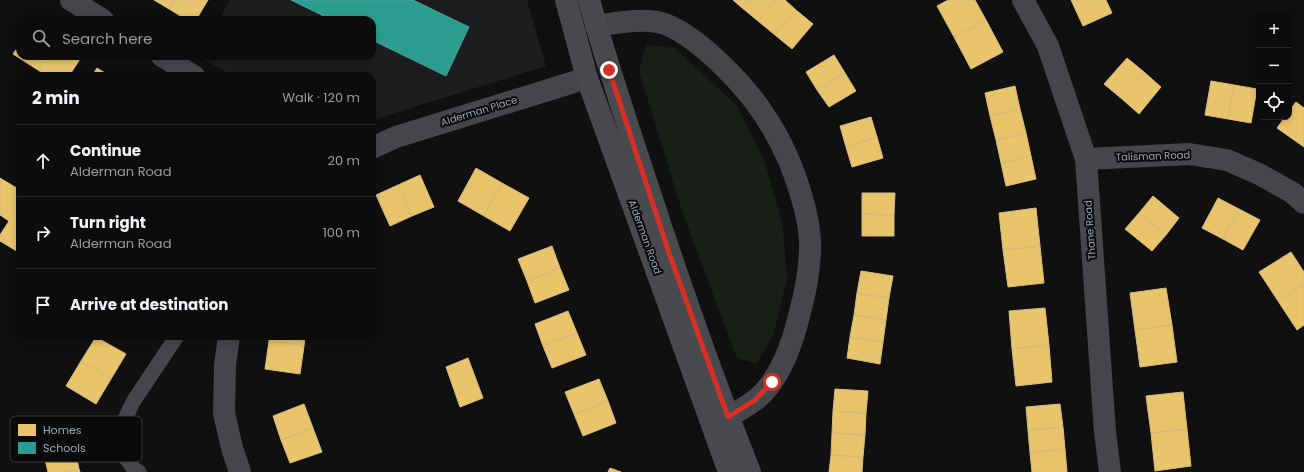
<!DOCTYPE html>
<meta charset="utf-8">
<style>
:root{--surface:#0c0c0c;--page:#151515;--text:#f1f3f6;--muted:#9a9b9d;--line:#2c2c2d}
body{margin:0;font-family:Poppins,sans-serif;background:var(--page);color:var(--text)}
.controls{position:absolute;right:12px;top:12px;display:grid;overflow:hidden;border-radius:8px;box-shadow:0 2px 6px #0003}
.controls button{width:36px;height:36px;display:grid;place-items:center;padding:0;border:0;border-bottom:1px solid var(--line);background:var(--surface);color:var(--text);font:20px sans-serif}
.stop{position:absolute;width:12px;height:12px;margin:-9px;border:3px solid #d93025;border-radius:50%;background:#fff}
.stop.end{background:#d93025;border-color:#fff;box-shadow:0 1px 4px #0008}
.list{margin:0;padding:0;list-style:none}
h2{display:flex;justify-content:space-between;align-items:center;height:52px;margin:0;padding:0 16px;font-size:17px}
h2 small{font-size:13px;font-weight:400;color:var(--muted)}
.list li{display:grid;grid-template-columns:26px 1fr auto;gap:12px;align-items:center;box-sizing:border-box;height:72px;padding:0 16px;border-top:1px solid var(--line)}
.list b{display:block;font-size:15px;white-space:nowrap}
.list p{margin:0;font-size:13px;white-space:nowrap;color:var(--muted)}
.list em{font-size:13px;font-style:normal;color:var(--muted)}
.icon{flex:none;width:22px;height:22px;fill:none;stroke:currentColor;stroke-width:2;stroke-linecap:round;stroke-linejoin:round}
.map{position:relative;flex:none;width:1304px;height:472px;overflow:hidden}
.search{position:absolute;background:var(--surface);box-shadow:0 2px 6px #0003;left:16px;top:16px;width:360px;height:44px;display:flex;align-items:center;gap:10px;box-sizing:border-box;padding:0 14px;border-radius:12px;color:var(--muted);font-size:15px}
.panel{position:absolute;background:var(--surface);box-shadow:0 2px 6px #0003;left:16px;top:72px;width:360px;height:268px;border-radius:12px}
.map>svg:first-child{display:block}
.built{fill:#1d1d1f}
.green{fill:#181e18}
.homes{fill:#e9c46a;stroke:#d3bc80}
.schools{fill:#2a9d8f;stroke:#4da09a}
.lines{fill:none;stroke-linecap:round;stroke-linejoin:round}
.lane{stroke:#444649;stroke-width:15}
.street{stroke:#444649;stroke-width:22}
.secondary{stroke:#484a4d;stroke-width:22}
.route{stroke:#d93025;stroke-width:5}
.labels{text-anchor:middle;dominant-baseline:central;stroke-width:4;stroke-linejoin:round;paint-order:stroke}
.street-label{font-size:10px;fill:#9fa8b3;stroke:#0a0a0b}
.key{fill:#0a0a0b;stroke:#37393d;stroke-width:1}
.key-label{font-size:11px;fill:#9fa8b3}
</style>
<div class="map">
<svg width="1304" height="472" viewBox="0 0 1304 472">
<rect width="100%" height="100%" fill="#101010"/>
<path class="built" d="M230,0H527L546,66L372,120V76H235L196,56H372V20H219Z"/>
<path class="green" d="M646,45L675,48L737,106L765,162L783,227L787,279L773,336L756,364L737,358L682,211L639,71Z"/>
<path class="homes" d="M154,0H175L169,9Z
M175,0H208L196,20H187L169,9Z
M733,0H747L741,7Z
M747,0H776L758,21L741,7Z
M776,0H785L796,10L775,35L758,21Z
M948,0H975L986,20L954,37L937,6Z
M1071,0H1106L1112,13L1083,26Z
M796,10L813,24L792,49L775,35Z
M986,20L1003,52L971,69L954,37Z
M20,44V56H47L38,70L13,54Z
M834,55L845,73L817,90L806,72Z
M47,56H82L69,76H47L38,70Z
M1127,58L1144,72L1122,99L1104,84Z
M97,68L110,76H92Z
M1144,72L1161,87L1139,114L1122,99Z
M845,73L856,91L829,107L817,90Z
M1211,81L1234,85L1228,119L1205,115Z
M1234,85L1257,89L1251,123L1228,119Z
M1015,86L1020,109L990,116L985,93Z
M1296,102L1304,108V147L1277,128L1285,117H1289V111Z
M1020,109L1026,133L996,140L990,116Z
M871,117L877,137L846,147L840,126Z
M1026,133L1031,156L1001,163L996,140Z
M877,137L883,158L852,167L846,147Z
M1031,156L1036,179L1006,186L1001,163Z
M476,168L502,183L484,216L458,201Z
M420,175L434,207L412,216L398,185Z
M0,178L20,190V253L0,241V235L9,221L0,215Z
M502,183L529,198L510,231L484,216Z
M398,185L412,216L390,226L376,195Z
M862,193H895L894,215L862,214Z
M1153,196L1179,218L1166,235L1139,213Z
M1218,198L1239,209L1223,239L1202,228Z
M1036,208L1040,246L1003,250L999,213Z
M1239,209L1260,220L1243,250L1223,239Z
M1139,213L1166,235L1152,251L1125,229Z
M862,214L894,215V236H862Z
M552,246L560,268L527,281L518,259Z
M1040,246L1044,283L1008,287L1003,250Z
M1291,252L1304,272V284L1278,301L1259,272Z
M560,268L569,290L535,303L527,281Z
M861,271L893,276L889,298L857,293Z
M1304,284V325L1297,330L1278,301Z
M1166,288L1172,325L1135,330L1130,293Z
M857,293L889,298L886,320L854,315Z
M1045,308L1049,345L1012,349L1009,311Z
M568,311L577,333L543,346L535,324Z
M854,315L886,320L883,342L850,337Z
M1172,325L1177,362L1140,367L1135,330Z
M577,333L586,355L552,368L543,346Z
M269,336H305L304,346L269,341Z
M96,337L126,354L111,379L81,361Z
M850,337L883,342L880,364L847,358Z
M269,341L304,346L300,374L265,369Z
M1049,345L1052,382L1016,386L1012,349Z
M468,358L483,398L460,407L446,367Z
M81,361L111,379L96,404L66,386Z
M599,379L608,401L574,414L565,392Z
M835,389L868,391L866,413L833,411Z
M1183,392L1187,429L1151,433L1146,396Z
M608,401L616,423L583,436L574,414Z
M304,404L313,428L281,440L273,416Z
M1060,404L1063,427L1028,430L1026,407Z
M833,411L866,413L865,435L832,433Z
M1063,427L1065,449L1030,453L1028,430Z
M313,428L322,452L290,463L281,440Z
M1187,429L1191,466L1155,471L1151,433Z
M832,433L865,435L863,457L831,455Z
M72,435L79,469L65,472H48L41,442Z
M1065,449L1067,472H1032L1030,453Z
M831,455L863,457L862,472H829Z
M610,468L621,472H608Z
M79,469L80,472H65Z"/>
<path class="schools" d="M291,0H413L469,27L446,76L372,40V20H332Z"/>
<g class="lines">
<path class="lane" d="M139,472L134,469L119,449V432L133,402L177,336"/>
<path class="street" d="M71,0L103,20
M1023,0L1048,46L1086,159L1105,432L1110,472
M596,26C616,23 646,17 665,24C688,33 709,52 726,69C763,105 788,148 802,198C807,215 811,233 810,251C809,271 806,290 801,308C794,339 781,381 754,401C746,407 737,412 728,417
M162,56L194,76
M372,148L396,137L587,78
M1086,159L1189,154L1227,160L1259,174L1293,193L1304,203
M229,336L225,365L224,413L232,448L240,472"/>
<path class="secondary" d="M566,0L587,78L729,472
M589,0C607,64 628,127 649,190C680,285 713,379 750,472"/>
</g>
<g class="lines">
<path class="route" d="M609,70L669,253L728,417L755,400L772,382"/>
</g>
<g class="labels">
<g class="street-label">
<text transform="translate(479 111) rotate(-17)">Alderman Place</text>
<text transform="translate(1153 156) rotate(-2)">Talisman Road</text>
<text transform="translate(1090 230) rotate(-94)">Thane Road</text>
<text transform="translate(645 237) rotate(70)">Alderman Road</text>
</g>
</g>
<rect x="10" y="416" width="132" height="46" rx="6" class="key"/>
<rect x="18" y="424" width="18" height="12" fill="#e9c46a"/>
<rect x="18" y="442" width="18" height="12" fill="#2a9d8f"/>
<g class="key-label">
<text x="43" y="434">Homes</text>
<text x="43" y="452">Schools</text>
</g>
</svg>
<div class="controls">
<button>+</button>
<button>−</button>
<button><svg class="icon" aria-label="locate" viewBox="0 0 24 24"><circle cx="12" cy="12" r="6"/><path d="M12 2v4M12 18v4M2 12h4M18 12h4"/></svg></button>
</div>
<div class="stop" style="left:772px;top:382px"></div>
<div class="stop end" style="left:609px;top:70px"></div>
<div class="search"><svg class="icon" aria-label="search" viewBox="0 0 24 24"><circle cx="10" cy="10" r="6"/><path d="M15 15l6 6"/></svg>Search here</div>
<section class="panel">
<h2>2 min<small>Walk · 120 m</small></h2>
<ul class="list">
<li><svg class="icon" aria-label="ahead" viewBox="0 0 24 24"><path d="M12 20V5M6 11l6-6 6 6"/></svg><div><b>Continue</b><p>Alderman Road</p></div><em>20 m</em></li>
<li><svg class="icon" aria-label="right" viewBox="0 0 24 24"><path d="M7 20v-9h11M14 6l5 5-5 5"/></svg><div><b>Turn right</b><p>Alderman Road</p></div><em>100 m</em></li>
<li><svg class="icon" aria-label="arrive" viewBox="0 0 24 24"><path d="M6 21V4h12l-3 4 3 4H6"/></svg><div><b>Arrive at destination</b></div></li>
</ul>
</section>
</div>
